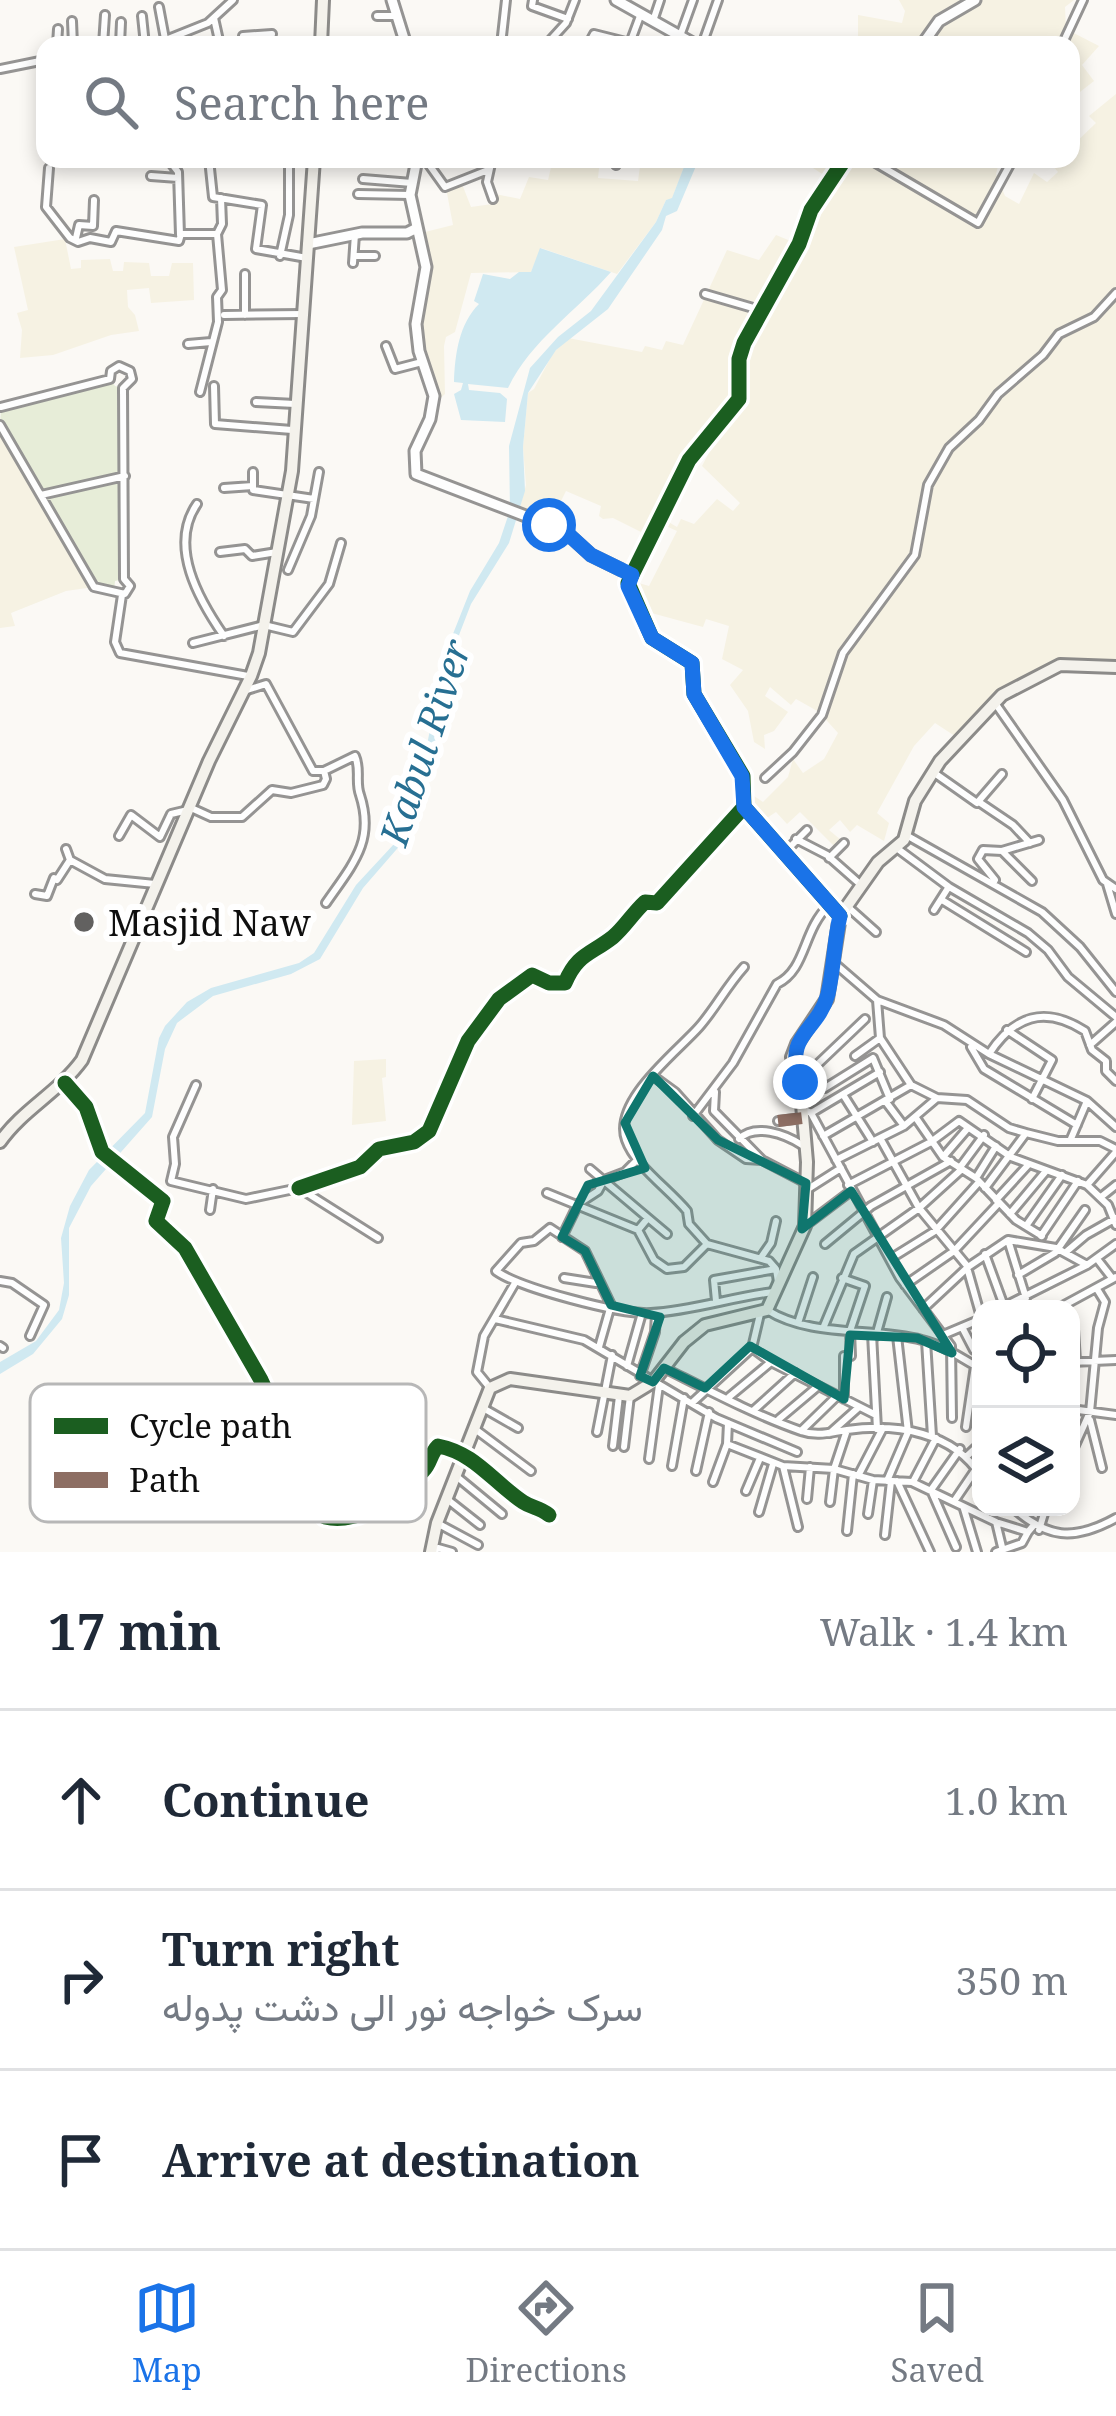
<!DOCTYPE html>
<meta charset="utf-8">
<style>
:root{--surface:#fff;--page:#f2f2f3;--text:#1f2937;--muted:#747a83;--line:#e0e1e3;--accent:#1a73e8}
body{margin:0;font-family:"Noto Serif",Vazirmatn,serif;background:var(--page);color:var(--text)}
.controls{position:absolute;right:36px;bottom:36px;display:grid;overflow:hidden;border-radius:24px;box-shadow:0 6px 18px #0003}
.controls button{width:108px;height:108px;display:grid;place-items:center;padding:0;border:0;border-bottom:3px solid var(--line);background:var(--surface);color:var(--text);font:60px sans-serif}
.stop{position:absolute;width:36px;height:36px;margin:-27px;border:9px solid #1a73e8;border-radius:50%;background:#fff}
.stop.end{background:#1a73e8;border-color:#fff;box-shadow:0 3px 12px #0008}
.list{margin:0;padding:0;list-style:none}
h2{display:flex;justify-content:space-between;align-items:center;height:156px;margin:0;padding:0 48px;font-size:51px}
h2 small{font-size:39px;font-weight:400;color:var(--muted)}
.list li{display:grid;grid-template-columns:78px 1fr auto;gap:36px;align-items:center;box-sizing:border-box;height:180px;padding:0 48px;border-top:3px solid var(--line)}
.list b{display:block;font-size:45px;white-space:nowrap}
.list p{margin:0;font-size:39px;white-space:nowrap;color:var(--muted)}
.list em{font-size:39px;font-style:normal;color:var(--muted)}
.icon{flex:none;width:66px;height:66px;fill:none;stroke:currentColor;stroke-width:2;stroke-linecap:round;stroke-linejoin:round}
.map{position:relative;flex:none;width:1116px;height:1552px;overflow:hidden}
.search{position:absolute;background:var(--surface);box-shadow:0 6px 18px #0003;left:36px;right:36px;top:36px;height:132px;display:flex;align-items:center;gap:30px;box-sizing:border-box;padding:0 42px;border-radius:24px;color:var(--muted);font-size:45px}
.sheet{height:696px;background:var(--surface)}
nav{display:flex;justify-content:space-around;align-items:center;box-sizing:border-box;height:168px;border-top:3px solid var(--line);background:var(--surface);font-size:33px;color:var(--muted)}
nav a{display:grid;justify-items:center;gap:6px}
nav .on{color:var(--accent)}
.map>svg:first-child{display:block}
.farmland{fill:#f6f2e3;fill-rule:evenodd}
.green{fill:#e7edd8}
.water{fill:#d0e9f1}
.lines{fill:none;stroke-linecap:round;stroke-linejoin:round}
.minor-casing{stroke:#959493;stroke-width:12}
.tertiary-casing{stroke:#959493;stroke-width:15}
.secondary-casing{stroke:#8c8b89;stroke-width:16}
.minor{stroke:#fefefe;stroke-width:6}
.tertiary{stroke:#fefefe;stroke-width:9}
.secondary{stroke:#f4f2ec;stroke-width:10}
.quiet{stroke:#8d6e63;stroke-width:12;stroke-dasharray:24 12;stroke-linecap:butt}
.cycleway-casing{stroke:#fff;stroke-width:22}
.cycleway{stroke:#1b5e20;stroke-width:15}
.route{stroke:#1a73e8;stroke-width:15}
.marked{fill:#0f766e;fill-opacity:0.2;stroke:#0f766e;stroke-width:9;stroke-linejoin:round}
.poi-dot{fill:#626160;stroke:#fff;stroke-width:4.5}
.labels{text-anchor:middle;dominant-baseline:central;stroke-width:12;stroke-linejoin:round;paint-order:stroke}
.poi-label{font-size:36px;fill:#0f0f0f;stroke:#fff;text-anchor:start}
.water-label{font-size:39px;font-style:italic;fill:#276f92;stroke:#fff}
.key{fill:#fff;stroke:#b7b7b7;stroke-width:3}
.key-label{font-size:33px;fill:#0f0f0f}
</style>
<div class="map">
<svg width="1116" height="1552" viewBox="0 0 1116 1552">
<rect width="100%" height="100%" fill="#fbf9f5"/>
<path class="farmland" d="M899,0H1074L1065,7L1066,29L1099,46L1082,65L1094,81L1071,99V45H858V15L902,23L905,11Z
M1116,94V667L1068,665L1016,685L961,740L935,723L914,746L877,813L889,823L884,841L857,825L850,832L840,820L829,830L841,840L835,847L800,812L787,824L776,812L758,824L743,797L754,796L763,802L788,777L793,759L803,773L824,759L838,733L819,712L796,699L791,705L770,687L765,696L788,712L774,731L764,735L765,749L754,742L748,711L730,685L743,670L722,659L729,626L706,619L703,627L644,611L628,580L649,586L677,531L657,522L649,536L613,518L603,519L599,516L601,506L566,491L549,525L519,511L526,485L523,447L528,393L534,389L553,353L568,338L642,352L645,346L662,350L666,341L683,345L727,250L759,260L776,235L798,244L830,179L799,159H1000L996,174L1005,196L1019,204L1034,173L1047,182L1058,172L1047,159H1071V147L1096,123L1089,116ZM701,443L711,449L702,466L740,503L733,511L717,499L694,524L681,519L677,527L660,517Z
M553,159H600L598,178L638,181L641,159H687L672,199L666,200L656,222L617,274L541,248L531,272L471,273L455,332L446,337L444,346L445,394L433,405L419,351L420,302L426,280L421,233L453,225L446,188L462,184L471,207L492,204L495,194L520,199L529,177L548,180Z
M65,239L71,269L81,268V260L110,259L113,271H123L124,262L149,263L151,276H169L172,263H193L194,300L151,303L149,288L127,290L128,307L135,315L139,331L111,335L53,355L20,358L22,330L17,313L28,310L14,247Z
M0,425L94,587L66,591L11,613L15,626L0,628Z
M386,1059V1077L382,1078L386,1121L352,1125L354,1061Z"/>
<path class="green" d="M110,379L115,386L123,388L124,579L115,581L114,591L94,587L0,425L1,407Z"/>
<path class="water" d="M687,159H699L677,211L666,216L662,230L608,309L556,350L528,393L523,447L525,491L509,543L471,604L454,648L432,767L409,835L363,888L320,959L291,974L213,996L177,1023L165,1049L152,1117L91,1186L69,1228V1295L62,1319L33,1354L0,1374V1362L36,1341L59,1310L64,1283L61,1238L70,1206L89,1170L145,1113L159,1038L165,1026L187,1002L211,988L299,963L314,953L356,885L394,844L409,811L425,755L445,654L470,591L499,543L510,510L509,446L530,368L558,337L591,311L656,222L666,200L672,198Z
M540,248L611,272C576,312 532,339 508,388L468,384L469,390L500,393L507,399L505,422L461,420L454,394L461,390L463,383L454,382C455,354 459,324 479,304L474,301L483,274L510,279L519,272H531Z"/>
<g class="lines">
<g class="minor-casing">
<path id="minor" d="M533,0L532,6L568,19
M159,7L165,39
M142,16L145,45
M377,16H395
M214,18L220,45
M72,21L73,45
M653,21L660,0
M243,36L272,34
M680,36L693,0
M630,43L640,16
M57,45L58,29
M103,45L105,15
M120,45L121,22
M153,45L208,23L233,0
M501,45L506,0
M546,45L566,23L575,0
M588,45L594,34L630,43
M702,45L718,0
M1062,45L1083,0
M0,69L45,60
M168,159L178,172L180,235
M209,159L213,197L262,205L256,249L307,258
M218,159L240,162
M425,159L445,187L488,170
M492,159L487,182L493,199
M869,159L978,223L1013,159
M616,165L617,159
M49,168L46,207L70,238L78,242L90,238L111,242L116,231L179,241L181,234H217
M151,176L178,178
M363,179L412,183
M358,194L410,195
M76,238L79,225L93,226L94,200
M280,256L289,215V164L295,159
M354,256H375
M353,263L355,234
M245,274V315
M705,294L760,310
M224,315L303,314
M188,344L211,342
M386,346L395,369L422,362
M214,386L215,424L292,430
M200,392L218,322L217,297L222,290L217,234L222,224L221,198
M256,402L295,404
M0,425L94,587L125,594L130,586L124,579L123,388L132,379L130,371L119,366L111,371L110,379L1,407
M253,472V490L314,499
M224,488L253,486
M41,495L125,476
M197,504C168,546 199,600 224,636
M220,552L245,549L252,556L277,552
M288,570L311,516L319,472
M122,595L115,642L120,653L248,676
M193,643L264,625L293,632L329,584L341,543
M244,691L266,684L313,771H324
M995,703L1063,800L1103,880L1116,889
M933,772L977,803L1002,774
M765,778L793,752L822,715L843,653L915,555L928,485L949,448L979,420L998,394L1043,355L1059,334L1094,317L1116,293
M979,802L1013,825L1030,843
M189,807L211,817H242L272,790L291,793L323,785L326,779L324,771L355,756C361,769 355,782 360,795C375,841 353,864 326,903
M906,835L1042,912L1080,947L1116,992
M119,836L131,815L160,837L171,814L188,810
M796,839L827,855L861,885
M66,849L70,860L105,879L155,884
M898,849L949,887L1028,933L1048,950L1068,977L1116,1017
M1002,851L1032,881
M784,853L807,830
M829,858L844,843
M993,884L995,880L978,859L983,850L1002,851L1039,840
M1107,884L1116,914
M35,894L47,896L54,878L57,880L70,860
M942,900L1026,952
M848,907L876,932
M934,910L948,888
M833,962L877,1000L880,1038L911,1085L937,1098L967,1100L1009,1128L1026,1133L1058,1141H1100L1116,1149
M877,1000L944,1025L989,1054L1087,1101L1116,1127
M1007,1030L1052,1060L1032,1099
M1090,1045L1116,1022
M971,1047L984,1069L1077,1125
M989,1054C1014,1016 1044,1005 1085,1031L1092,1050L1106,1061V1071L1116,1081
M855,1056L880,1038
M814,1072L825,1088L873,1058L890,1099
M653,1076L675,1092L718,1140L746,1159L762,1160L806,1183
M800,1081L865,1019
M65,1083L86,1107L102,1152L163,1201L156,1221L185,1248L261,1380L299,1463L295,1501L321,1508L325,1517C359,1525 400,1496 423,1471C431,1463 430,1454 438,1446C475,1453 493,1482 523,1502C532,1508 539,1507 549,1515
M196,1085L173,1137L175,1164L171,1181L246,1199L299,1188L378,1238
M715,1092L714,1111L762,1160
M844,1096L873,1142
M886,1102L904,1126
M805,1110L811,1113L900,1278L951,1346L952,1418
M811,1113L880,1072
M693,1116L733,1063L777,984C807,969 802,931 829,905
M916,1118L943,1157L976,1178L1016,1220L1042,1236
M778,1121L803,1118
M823,1136L911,1085
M880,1138L919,1208L968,1267
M739,1139C755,1123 785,1134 802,1145
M1070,1141L1087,1101
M943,1157L968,1128
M836,1160L904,1126L937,1098
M961,1166L984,1135
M590,1169L648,1218
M976,1178L996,1146
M848,1185L931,1142L959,1121L1011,1157L1087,1185L1108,1205L1116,1225
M1087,1185L1116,1152
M299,1188L360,1167L379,1149L414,1142L429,1131L468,1041L499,999L532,975L549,983H565C577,954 590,955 613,937C624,928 633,913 645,902L657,903L744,807
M985,1188L1026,1133
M808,1189L841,1168
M547,1193L638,1230
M1101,1197L1116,1185
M996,1200L1029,1164
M210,1210L213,1189
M1010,1214L1046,1171
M806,1225L851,1191
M1026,1226L1062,1175
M667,1234L648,1218L638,1230L654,1260L667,1269L684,1267L707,1244L769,1261L776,1269L778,1282
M1041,1236L1078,1181
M562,1237L578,1204L598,1191L604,1180L625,1172L638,1159
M1008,1240L1026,1298
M707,1244L689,1224L687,1211C669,1189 635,1166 626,1140C612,1101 677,1052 699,1027C715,1009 726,987 744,967
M825,1244L871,1206L951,1161
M1066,1252L1086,1235L1116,1218
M985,1254L1004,1306
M762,1256L771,1243L776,1221
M890,1259L935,1231L979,1182
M1098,1260L1112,1278
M968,1271L981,1317
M1018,1275L1055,1253L1085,1210
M564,1278L596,1283
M842,1278L865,1286L850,1331L851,1356H844V1399
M0,1281L12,1283L44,1305L30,1336
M905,1285L954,1251L997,1205
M716,1301L714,1280L776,1269
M923,1309L968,1267L1008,1240L1056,1248L1087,1265
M999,1309L1087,1265L1116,1244
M1057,1309L1116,1277
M767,1310C811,1338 873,1327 922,1340C944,1345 962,1359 981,1369
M495,1319L584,1340L716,1418L797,1452
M798,1323L813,1277
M824,1326L854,1254L919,1208L962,1169
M962,1327L974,1350
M1071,1330L1074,1329L1076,1361
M872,1334L877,1429
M943,1335L981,1319
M876,1336L887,1297
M926,1341L932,1436
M0,1346L3,1348
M599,1347L611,1305L585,1251L550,1228L534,1241L521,1243L496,1271C520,1288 621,1315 651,1313C691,1311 732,1297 773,1292
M752,1348L760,1314
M1071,1362L1116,1360
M627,1366L642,1313
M664,1368C708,1390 755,1415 801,1431C818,1437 831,1432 847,1430C897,1423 953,1432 981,1476
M640,1376L655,1332L656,1313
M490,1388L477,1372L484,1336L515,1283
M729,1397L771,1362
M693,1402L752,1348L771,1362L876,1415
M483,1408L518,1428
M1071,1409L1116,1415
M754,1410L795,1373
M779,1419L817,1387
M1090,1420L1102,1468
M728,1423L727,1444L783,1466L834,1469L873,1480L912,1482L996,1522L1028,1532L1033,1526
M966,1427L975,1366
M475,1429L531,1471
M801,1431L837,1396
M597,1432L612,1355
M830,1433L858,1408
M613,1446L619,1396
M624,1447L630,1396
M1071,1454L1090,1412L1098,1328L1105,1302L1097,1289
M967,1456L981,1443
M649,1459L659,1385
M672,1466L684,1398
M783,1466L798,1527
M696,1471L709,1412
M456,1476L502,1514
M858,1476L883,1428
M887,1481L908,1432L897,1336
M897,1481L930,1552
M713,1482L727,1444
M913,1482L936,1438
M746,1491L760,1458
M447,1499L480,1525
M807,1499L810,1467
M955,1500L976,1469
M830,1502L834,1469L847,1430
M1012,1507C1047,1538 1073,1542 1116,1518
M964,1509L977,1552
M759,1512L773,1464
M868,1514L873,1480
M996,1522L1002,1547
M437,1523L478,1545
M1039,1530L1046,1507
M847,1531L853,1474
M885,1535L891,1481
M956,1547L931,1490L960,1449
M434,1552L438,1548L452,1552
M996,1552L1022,1543L1028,1532"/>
</g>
<g class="tertiary-casing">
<path id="tertiary" d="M392,0L406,45
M616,0L696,45
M922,45L939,21L975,0
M417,159L410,195L426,267L416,324L419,351L434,396L430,419L415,451L416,474L549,525L568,534L591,555L632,575
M308,244L362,233H407L417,228
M840,916L744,807L743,776L694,694L692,663L652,638L628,583L689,460L739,399V359L744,343L799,244L811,210L845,159"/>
</g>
<g class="secondary-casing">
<path id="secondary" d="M321,45L323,0
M0,1142C22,1110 59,1092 82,1060L209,761L251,676L259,653L292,471L314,159
M431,1552L437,1523L490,1388L510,1379L630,1396L653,1382L684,1342L705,1325L767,1310L805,1226L807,1162L800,1081L792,1057L797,1044L827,999L840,916L878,862L904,840L915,801L940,761L1002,695L1060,665L1116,667"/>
</g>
<use href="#minor" class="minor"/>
<use href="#tertiary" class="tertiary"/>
<use href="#secondary" class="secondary"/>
<path class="quiet" d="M778,1121L803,1118"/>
<g class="cycleway-casing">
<path id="cycleway" d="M840,916L744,807L743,776L694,694L692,663L652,638L628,583L689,460L739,399V359L744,343L799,244L811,210L845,159
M65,1083L86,1107L102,1152L163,1201L156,1221L185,1248L261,1380L299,1463L295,1501L321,1508L325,1517C359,1525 400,1496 423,1471C431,1463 430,1454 438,1446C475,1453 493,1482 523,1502C532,1508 539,1507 549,1515
M299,1188L360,1167L379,1149L414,1142L429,1131L468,1041L499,999L532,975L549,983H565C577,954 590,955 613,937C624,928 633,913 645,902L657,903L744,807"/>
</g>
<use href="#cycleway" class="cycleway"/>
</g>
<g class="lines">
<path class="route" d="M549,525L568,534L591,555L632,575L628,586L652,638L692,663L694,694L742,776L744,807L840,916C834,941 834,968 828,994C817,1034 784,1032 800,1082"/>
</g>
<path class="marked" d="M653,1076L718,1140L806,1183L802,1229L851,1191L952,1353L917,1338L850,1335L844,1399L750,1346L705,1388L664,1368L653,1382L640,1376L660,1317L611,1305L585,1251L562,1237L588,1185L645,1168L625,1123Z"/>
<circle class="poi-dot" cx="84" cy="922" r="12"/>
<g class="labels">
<g class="poi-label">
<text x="108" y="922">Masjid Naw</text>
</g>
<g class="water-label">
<text transform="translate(424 742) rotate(-72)">Kabul River</text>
</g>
</g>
<rect x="30" y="1384" width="396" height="138" rx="18" class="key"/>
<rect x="54" y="1418" width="54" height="16" fill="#1b5e20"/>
<rect x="54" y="1472" width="54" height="16" fill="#8d6e63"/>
<g class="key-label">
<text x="129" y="1438">Cycle path</text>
<text x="129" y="1492">Path</text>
</g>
</svg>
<div class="controls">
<button><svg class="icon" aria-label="locate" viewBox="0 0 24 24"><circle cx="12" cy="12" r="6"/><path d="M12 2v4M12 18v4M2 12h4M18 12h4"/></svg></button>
<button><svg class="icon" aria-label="layers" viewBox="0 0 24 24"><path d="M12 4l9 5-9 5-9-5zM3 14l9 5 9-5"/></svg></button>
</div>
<div class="stop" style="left:549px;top:525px"></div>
<div class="stop end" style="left:800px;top:1082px"></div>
<div class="search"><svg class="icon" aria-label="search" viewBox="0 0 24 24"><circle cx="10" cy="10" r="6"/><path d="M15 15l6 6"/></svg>Search here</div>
</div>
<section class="sheet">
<h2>17 min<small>Walk · 1.4 km</small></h2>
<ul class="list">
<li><svg class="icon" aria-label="ahead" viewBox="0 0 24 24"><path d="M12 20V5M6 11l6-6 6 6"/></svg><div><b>Continue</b></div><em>1.0 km</em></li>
<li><svg class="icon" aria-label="right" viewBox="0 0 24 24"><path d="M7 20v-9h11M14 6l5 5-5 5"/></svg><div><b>Turn right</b><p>سرک خواجه نور الی دشت پدوله</p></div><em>350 m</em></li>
<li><svg class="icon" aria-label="arrive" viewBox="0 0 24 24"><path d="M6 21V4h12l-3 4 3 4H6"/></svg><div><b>Arrive at destination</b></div></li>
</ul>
</section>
<nav>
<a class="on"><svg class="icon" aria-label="map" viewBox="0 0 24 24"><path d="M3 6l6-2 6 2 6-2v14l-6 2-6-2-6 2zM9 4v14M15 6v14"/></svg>Map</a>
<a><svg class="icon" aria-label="directions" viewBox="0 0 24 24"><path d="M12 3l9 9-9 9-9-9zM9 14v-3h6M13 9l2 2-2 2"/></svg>Directions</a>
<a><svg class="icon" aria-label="saved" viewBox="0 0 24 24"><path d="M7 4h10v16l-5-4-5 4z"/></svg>Saved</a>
</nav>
